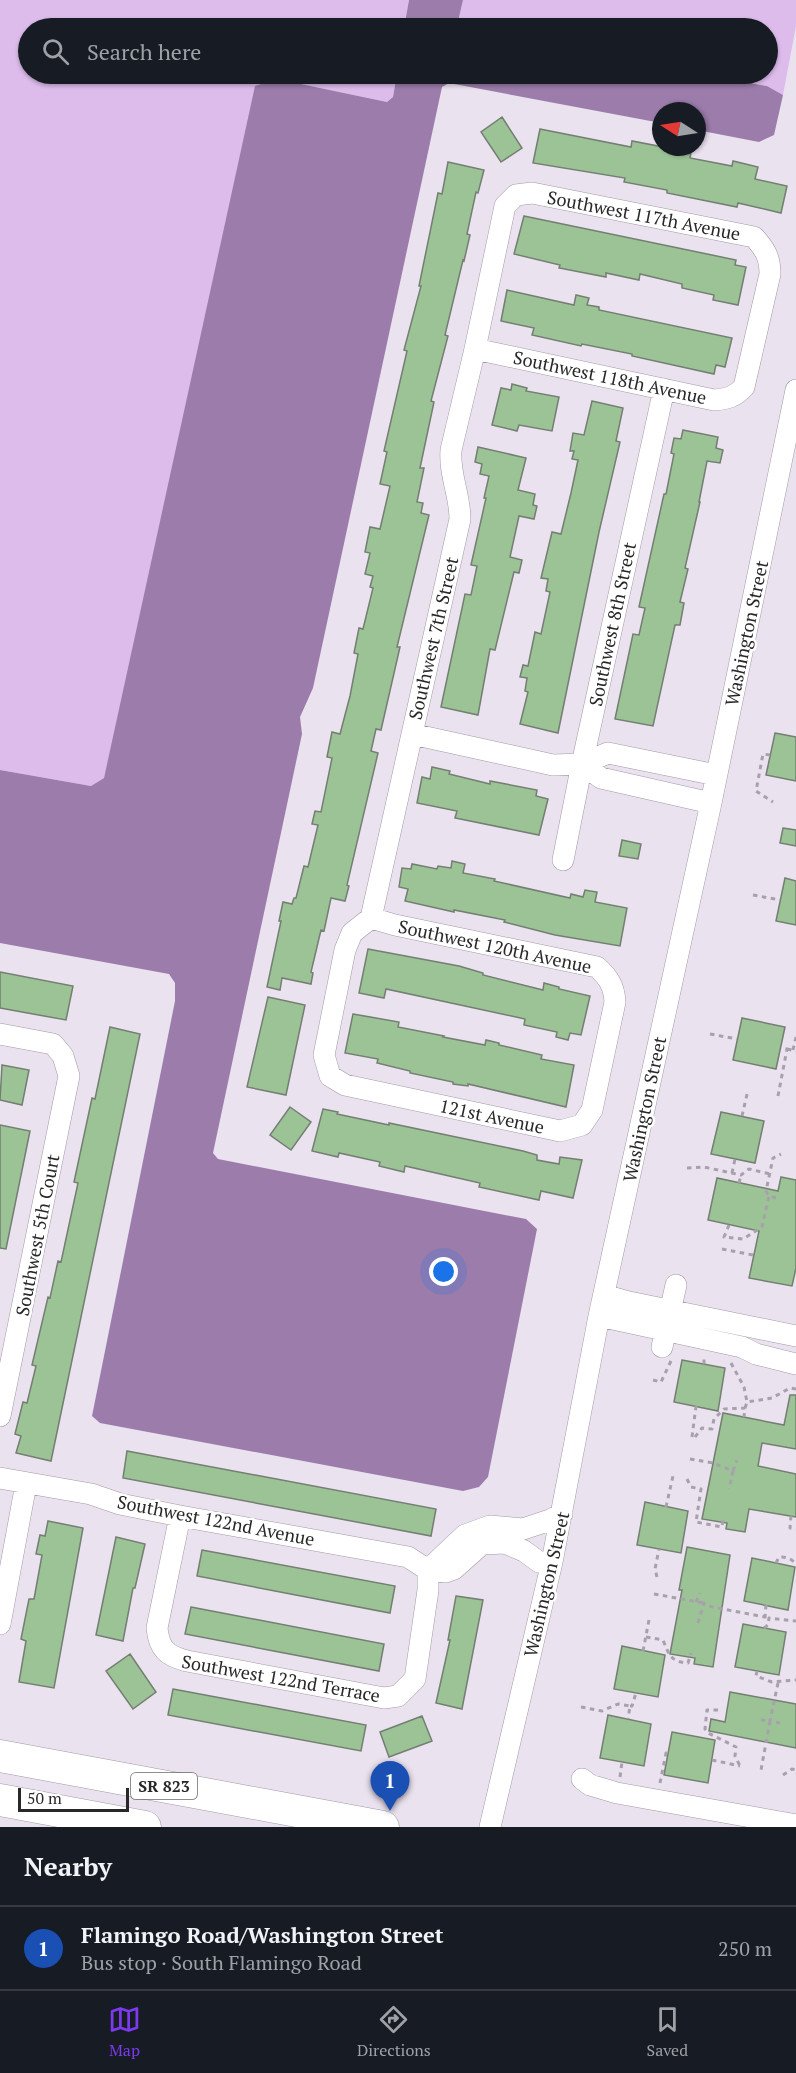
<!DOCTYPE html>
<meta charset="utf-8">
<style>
:root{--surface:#171b24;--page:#20242c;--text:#f1f3f6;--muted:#9ea1a6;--line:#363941;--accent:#7c3aed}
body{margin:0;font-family:"PT Serif",serif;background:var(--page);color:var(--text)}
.compass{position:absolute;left:652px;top:102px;width:54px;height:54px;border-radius:50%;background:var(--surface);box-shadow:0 2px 4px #0004;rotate:282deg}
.scale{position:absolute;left:18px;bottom:15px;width:111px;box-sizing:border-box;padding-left:6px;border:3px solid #2a272b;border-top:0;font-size:16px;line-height:21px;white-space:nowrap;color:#2a272b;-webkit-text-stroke:4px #fff;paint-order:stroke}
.you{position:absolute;left:444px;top:1272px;width:21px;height:21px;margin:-15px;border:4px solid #fff;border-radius:50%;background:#1a73e8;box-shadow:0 0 0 9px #1a73e833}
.badge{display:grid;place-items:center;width:39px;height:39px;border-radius:50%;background:var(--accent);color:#fff;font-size:20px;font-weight:700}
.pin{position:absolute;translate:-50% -50px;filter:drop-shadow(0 2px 3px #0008)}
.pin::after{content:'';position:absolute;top:32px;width:21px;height:18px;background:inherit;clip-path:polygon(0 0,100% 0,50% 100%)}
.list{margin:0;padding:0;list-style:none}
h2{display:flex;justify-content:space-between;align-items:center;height:78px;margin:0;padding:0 24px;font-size:26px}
h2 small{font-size:20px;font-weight:400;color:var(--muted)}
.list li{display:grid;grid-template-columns:39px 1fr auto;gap:18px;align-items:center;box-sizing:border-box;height:84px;padding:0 24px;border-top:2px solid var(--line)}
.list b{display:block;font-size:22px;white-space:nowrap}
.list p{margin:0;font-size:20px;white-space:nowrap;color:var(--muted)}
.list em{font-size:20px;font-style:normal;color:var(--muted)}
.icon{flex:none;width:33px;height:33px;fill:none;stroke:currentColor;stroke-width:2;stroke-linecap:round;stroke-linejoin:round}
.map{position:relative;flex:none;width:796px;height:1827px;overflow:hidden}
.search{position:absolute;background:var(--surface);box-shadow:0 2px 4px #0004;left:18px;right:18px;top:18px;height:66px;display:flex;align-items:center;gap:15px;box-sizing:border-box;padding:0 21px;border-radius:33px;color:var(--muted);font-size:22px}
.sheet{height:162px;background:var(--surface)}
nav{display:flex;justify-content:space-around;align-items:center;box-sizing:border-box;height:84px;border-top:2px solid var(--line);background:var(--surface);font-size:16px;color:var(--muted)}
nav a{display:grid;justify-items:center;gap:3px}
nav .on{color:var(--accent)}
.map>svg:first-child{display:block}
.green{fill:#ddbcec}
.water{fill:#9c7cab}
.building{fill:#9bc395;stroke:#747e73;stroke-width:1.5}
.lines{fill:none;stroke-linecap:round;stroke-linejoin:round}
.minor-casing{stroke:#a299a6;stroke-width:22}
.highway-casing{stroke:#a299a6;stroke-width:33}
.path{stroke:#a8a1ac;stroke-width:3;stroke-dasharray:4.5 4.5;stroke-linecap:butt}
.minor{stroke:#fff;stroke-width:21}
.highway{stroke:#fff;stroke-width:32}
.labels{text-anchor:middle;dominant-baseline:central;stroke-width:5;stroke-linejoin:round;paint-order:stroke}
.shield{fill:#fff;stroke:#6a686b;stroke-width:1.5}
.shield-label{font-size:16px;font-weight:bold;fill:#2a272b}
.street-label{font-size:18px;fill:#2a272b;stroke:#fff}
</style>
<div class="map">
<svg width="796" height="1827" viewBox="0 0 796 1827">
<rect width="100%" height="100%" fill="#ebe2f0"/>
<path class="green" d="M0,0H409L404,28H28V74H397L393,97L387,102L277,79L104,778L91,786L0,770Z
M463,0H796V26L783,95L767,86L698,74H768V28H460L457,26Z"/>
<path class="water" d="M409,0H463L457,26L460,28H404Z
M397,74H698L767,86L783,95L774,135L759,142L697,130V111H661V123L449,83L442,87L313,688L300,717L302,734L213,1153L218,1159L526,1219L537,1229L488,1477L479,1487L463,1491L100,1423L92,1416L175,1001V983L169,974L0,943V770L91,786L104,778L255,86L277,79L387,102L393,97Z"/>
<path class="building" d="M502,117L522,148L501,162L481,132Z
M540,129L631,147L632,141L679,150V147H692L690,158L732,166L733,161L758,167L755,179L787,186L781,213L738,203L737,207L667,193V190L624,182L625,178L533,163Z
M448,162L484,170L478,193L476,192L467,234L470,235L464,261L463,260L445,335L448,336L431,401L434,402L420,468H424L417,502L423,503L421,513L429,515L397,647H400L381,730L376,729L371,751L378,753L347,885L349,886L345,901L331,898L324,931L321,930L311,972L313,973L311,984L282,978L280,990L267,987L281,921H279L283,902L292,904L294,898H296L304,866L308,867L318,825L312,824L315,811L321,812L332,758L327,757L332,732L340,734L350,696L358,654L354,653L359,628L363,629L373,588L370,587L373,576L365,574L370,553L365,552L370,527L380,529L390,486L380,484L387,452L384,451L407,351L404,350L421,286H419L438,193L442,194Z
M524,216L736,260L735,265L746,267L738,305L713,300L714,295L682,288V284L640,274L639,280L606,273V277L559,268L560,265L514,254Z
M507,290L574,305L576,295L589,298L587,305L599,307V310L732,338L725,367L716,365L714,374L632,356V354L582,344L581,346L532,335L534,328L501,321Z
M512,384L527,388L526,391L559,397L552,431L519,425L517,431L492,425L501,388L511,390Z
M592,401L623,408L616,441L620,442L599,532L558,733L520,724L528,692L525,691L527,678L520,677L523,665L528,666L535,632L541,634L550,592L546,591L548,579L541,578L552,532L561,534L571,493L578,460L572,459L574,451H570L573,433L584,435Z
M683,430L718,437L716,448L723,450L720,463L707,461L699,502H700L685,568L688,569L680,602L684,603L680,625H675L653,726L615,719L633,634L639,635L645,608L639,607L664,494H666L674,454L671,453L674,438L681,439Z
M478,447L526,458L518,490L535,494L533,505L537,506L534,519L519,516L510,557L522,560L519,573L514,572L495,650L490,649L478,715L441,707L465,594L471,595L477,566L471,565L486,498H484L489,476L480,474L482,464L475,462Z
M775,733L796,737V781L766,775Z
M432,767L450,771L449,774L490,784V781L537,790L536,796L548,799L539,835L455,818L457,811L417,803L422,777L430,779Z
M783,828L796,830V846L780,843Z
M622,840L641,844L638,859L619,856Z
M452,861L465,864L463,873L495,879L494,881L570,898L571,894L583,897L585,890L597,892L595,902L627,908L620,946L555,935L504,922L505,920L454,910V912L405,901L408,889L399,887L402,868L411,869L412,864L437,869L438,866L451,868Z
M785,878L796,881V925L776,921Z
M368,949L459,966L483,973V975L543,990L544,983L559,987V989L590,996L581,1035L570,1033L568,1040L556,1037L557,1032L524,1025L525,1019L386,989L384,998L359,993Z
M0,972L73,986L66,1020L0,1008Z
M268,997L305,1005L286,1095L247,1087Z
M353,1014L399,1022L398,1027L444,1036L443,1037L485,1045L486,1040L499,1043V1045L542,1055L541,1059L574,1065L566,1107L468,1084V1086L453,1084V1082L410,1073V1071L377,1063L378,1059L345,1053Z
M742,1018L785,1027L776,1069L733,1060Z
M110,1027L140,1034L51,1461L16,1453L21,1436L15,1434L23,1402L27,1403L36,1366L32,1365L48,1297L50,1298L58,1261L61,1262L78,1183L74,1182L92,1098L95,1099Z
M2,1065L29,1070L22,1105L0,1100Z
M290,1107L311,1122L291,1150L270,1135Z
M323,1109L338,1112L337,1114L389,1125V1123L523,1151L537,1155V1160L559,1164L560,1157L582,1160L573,1198L541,1191L539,1200L479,1187L480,1183L405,1166L404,1172L379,1166L380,1162L339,1153L338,1157L312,1151Z
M721,1112L764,1121L755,1163L711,1154Z
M0,1125L30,1131L6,1249L0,1248Z
M781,1177L796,1180V1268L792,1286L749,1278L759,1231L708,1220L717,1178L778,1191Z
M682,1360L725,1368L718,1411L674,1402Z
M790,1395H796V1449L762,1443L758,1466L796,1474V1517L749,1509L745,1532L726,1529L727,1523L702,1519L723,1413L784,1425Z
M127,1451L436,1509L431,1536L123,1478Z
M645,1502L688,1511L681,1553L637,1545Z
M48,1521L83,1528L54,1688L19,1682L26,1641L21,1639L29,1599H34L42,1555L36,1554L40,1535L45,1536Z
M116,1537L145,1544L135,1588H133L123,1641L96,1635Z
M687,1547L730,1555L713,1667L694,1664L695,1658L670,1654L682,1590H679Z
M202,1550L395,1586L390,1613L197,1576Z
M752,1558L795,1567L788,1610L744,1601Z
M456,1596L483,1600L462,1709L436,1703L450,1640H448Z
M191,1607L384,1644L379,1671L185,1634Z
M743,1624L786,1632L779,1675L735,1667Z
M622,1646L665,1655L658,1697L614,1689Z
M130,1654L156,1692L133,1709L106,1671Z
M173,1689L366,1725L361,1751L168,1715Z
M730,1692L796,1704V1748L709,1731L711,1719L725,1722Z
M608,1715L651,1724L644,1766L600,1758Z
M422,1716L432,1741L389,1757L380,1732Z
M672,1732L715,1740L708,1783L664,1775Z"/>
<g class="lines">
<g class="minor-casing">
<path id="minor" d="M412,734L553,765L582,764L608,753L716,775
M582,764L601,778L711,803
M563,860L582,764L664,389
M371,918L395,925L597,967C609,978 614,986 615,1002L592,1110L582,1125L560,1131L345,1085L330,1076L324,1055L345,950L352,933L371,918L460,519C460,495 449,474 451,450L475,349L505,206L516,195L532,193L754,237C765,249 770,257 770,274L744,387C735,397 727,399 714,400L475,349
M0,1034L53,1044L63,1056L69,1076L0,1416
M604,1295L629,1302L796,1336
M599,1316L742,1347L756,1354L796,1364
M662,1347L676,1285
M0,1478L91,1494L120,1504L180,1516L408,1557L428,1570L446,1572L454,1569L482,1544L505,1543L524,1551L539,1562H552
M180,1516L157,1628C159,1649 167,1656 187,1661L384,1698L398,1696L415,1679L428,1590V1570
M428,1570L465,1535L490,1526L523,1529L550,1520L562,1514
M0,1624L26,1484
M582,1779L590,1785L617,1793L796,1825
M490,1827L552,1562L599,1316L711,803L796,390"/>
</g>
<g class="highway-casing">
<path id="highway" d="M0,1756L383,1827
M0,1800L145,1827"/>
</g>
<path class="path" d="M770,755L763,754L756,791L773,802
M753,895L780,900
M710,1034L737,1039
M787,1049L796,1051
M793,1050L796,1037
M778,1096L787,1049L781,1048
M742,1116L748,1090
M687,1168L704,1167L741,1175L749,1169L770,1174
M732,1173L735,1159
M739,1183L741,1175
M776,1198L769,1196L766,1191L773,1158L781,1154
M729,1225L724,1237L743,1239L762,1227L769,1196
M722,1249L753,1255
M731,1363L744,1387L747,1402
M704,1364V1357
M653,1380L661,1382L671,1361
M745,1408L747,1402L772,1398L790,1388L796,1389
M692,1437L696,1406
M695,1437L702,1428L712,1429L714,1419L724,1409L745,1408L744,1417
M690,1459L713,1463L733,1471L729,1489
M733,1471L737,1460
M687,1479L691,1487L701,1489L696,1522L722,1527L723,1519
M666,1507L673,1476
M791,1516L790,1528L796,1529
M776,1563L779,1557C786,1557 791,1558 796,1564
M657,1577L655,1569L659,1549
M654,1594L704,1603
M696,1602L700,1593
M766,1605L765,1617H767
M698,1623L704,1603L712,1607L765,1617
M764,1628L768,1625L769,1618L796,1621
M646,1637L663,1640C669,1655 671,1662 688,1663L691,1653
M643,1651L649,1620
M757,1671L756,1676L772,1682L796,1680
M778,1683L770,1721L780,1723
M630,1706H632L636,1693
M581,1707L602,1711L618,1704L630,1706L628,1719
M718,1710H707L705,1729L708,1733L736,1747L735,1756L740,1766
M761,1720L770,1721L761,1770
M712,1760L740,1766
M783,1775L792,1769L796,1770
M620,1777L622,1762
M660,1783L666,1753H668"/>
<use href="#minor" class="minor"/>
<use href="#highway" class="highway"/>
</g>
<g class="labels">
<rect class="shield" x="131" y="1773" width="66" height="26" rx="4.5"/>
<g class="shield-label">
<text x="164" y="1786">SR 823</text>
</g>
<g class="street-label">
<text transform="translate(644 215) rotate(11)">Southwest 117th Avenue</text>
<text transform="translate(610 377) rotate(12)">Southwest 118th Avenue</text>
<text transform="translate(612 624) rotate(-78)">Southwest 8th Street</text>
<text transform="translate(746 633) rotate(-78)">Washington Street</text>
<text transform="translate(433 638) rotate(-77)">Southwest 7th Street</text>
<text transform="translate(495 946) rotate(12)">Southwest 120th Avenue</text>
<text transform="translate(644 1109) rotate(-78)">Washington Street</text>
<text transform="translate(492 1116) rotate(12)">121st Avenue</text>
<text transform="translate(37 1235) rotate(-79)">Southwest 5th Court</text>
<text transform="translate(216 1520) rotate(11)">Southwest 122nd Avenue</text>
<text transform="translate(546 1584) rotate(-77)">Washington Street</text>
<text transform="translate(281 1678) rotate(10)">Southwest 122nd Terrace</text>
</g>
</g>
</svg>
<svg class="compass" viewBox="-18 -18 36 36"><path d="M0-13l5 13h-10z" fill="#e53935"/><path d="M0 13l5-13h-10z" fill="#9ea1a6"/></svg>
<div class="scale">50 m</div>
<div class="you"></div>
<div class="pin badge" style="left:390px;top:1811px;background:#1a4fb4">1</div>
<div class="search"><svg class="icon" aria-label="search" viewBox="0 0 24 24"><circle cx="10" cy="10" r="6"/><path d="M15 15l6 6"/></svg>Search here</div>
</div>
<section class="sheet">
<h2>Nearby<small></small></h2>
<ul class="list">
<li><span class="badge" style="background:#1a4fb4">1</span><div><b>Flamingo Road/Washington Street</b><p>Bus stop · South Flamingo Road</p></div><em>250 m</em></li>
</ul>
</section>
<nav>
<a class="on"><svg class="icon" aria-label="map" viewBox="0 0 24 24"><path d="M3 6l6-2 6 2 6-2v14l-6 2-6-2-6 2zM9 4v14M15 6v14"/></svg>Map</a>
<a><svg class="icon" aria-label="directions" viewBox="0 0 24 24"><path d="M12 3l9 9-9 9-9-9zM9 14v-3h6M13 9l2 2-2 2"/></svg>Directions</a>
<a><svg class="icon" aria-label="saved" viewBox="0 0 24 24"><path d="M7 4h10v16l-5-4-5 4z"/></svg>Saved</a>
</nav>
